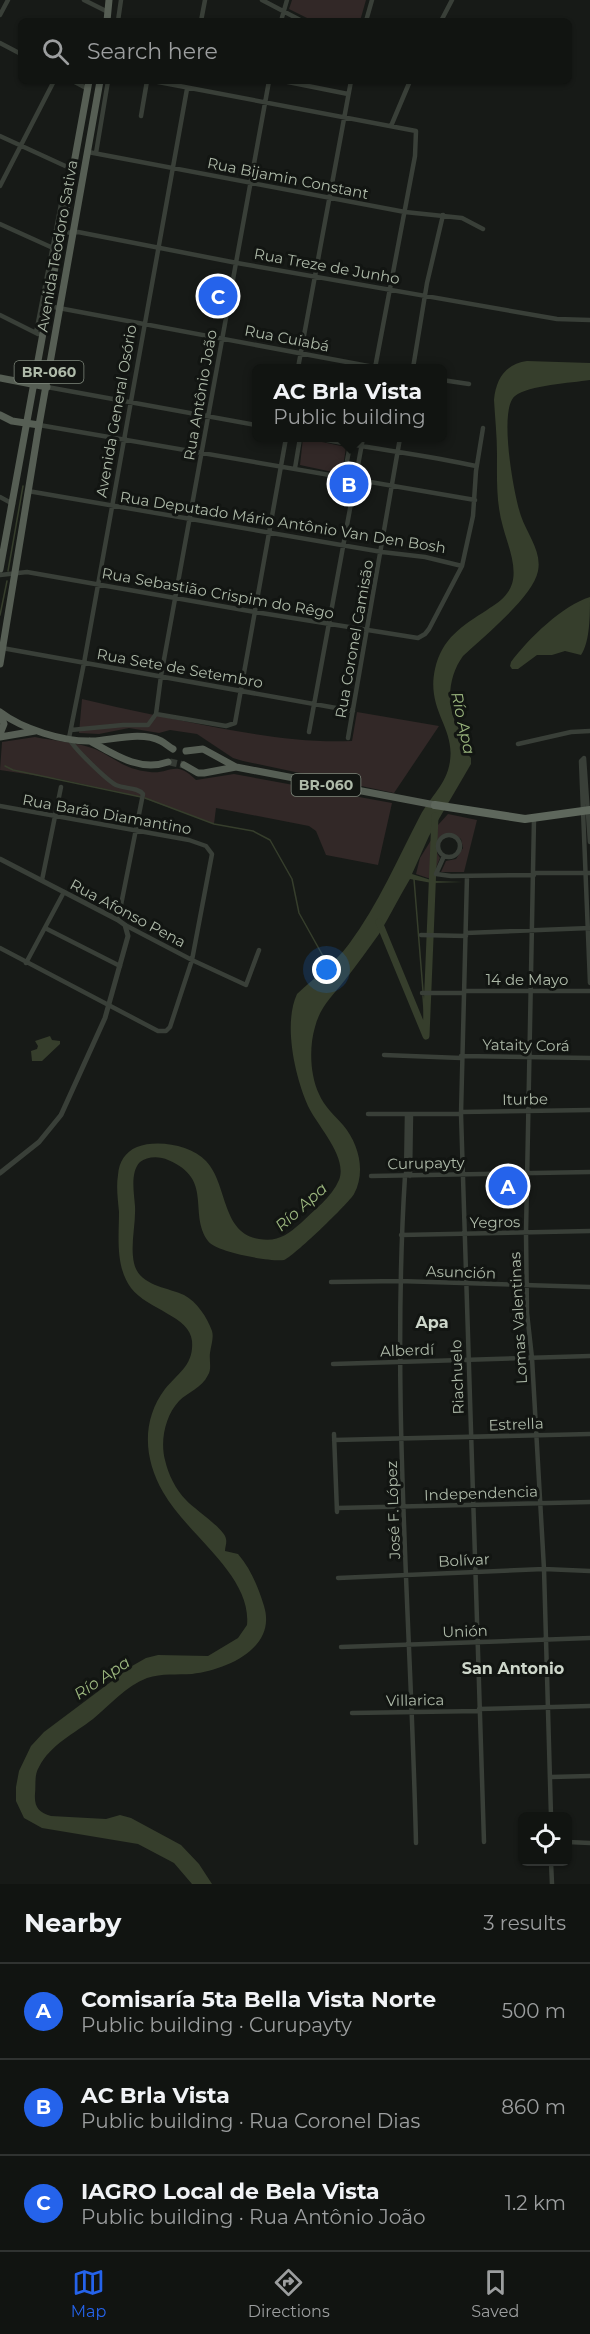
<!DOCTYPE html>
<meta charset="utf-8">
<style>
:root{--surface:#111411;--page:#1a1d1a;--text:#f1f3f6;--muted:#9c9e9f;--line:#303331;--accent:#2563eb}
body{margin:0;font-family:Montserrat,sans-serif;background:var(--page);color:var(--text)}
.controls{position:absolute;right:18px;bottom:18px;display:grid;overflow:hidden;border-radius:9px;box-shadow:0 2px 4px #0004}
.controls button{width:54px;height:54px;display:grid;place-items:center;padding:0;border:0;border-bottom:2px solid var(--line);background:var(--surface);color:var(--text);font:30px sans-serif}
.you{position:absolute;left:327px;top:970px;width:21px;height:21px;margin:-15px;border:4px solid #fff;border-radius:50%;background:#1a73e8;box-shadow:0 0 0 9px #1a73e833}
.badge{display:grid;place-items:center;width:39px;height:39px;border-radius:50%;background:var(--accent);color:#fff;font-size:20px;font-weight:700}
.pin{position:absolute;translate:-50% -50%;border:3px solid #fff;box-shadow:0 2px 6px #0006}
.popup{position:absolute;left:252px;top:364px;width:195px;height:78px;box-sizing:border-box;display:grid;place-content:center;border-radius:9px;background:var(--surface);filter:drop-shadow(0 2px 4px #0005);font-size:20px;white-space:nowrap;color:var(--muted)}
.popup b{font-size:22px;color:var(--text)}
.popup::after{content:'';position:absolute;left:50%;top:100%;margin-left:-12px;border:12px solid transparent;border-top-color:var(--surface)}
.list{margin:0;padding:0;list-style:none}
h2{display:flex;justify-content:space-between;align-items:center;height:78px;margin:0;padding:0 24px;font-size:26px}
h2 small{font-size:20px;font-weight:400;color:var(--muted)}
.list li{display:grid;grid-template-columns:39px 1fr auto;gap:18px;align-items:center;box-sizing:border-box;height:96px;padding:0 24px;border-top:2px solid var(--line)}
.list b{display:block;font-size:22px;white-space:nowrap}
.list p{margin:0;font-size:20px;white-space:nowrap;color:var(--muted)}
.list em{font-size:20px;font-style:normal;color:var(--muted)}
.icon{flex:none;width:33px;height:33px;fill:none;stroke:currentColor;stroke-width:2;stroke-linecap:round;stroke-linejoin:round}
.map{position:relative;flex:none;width:590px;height:1884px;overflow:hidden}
.search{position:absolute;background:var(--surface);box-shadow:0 2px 4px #0004;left:18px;right:18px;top:18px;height:66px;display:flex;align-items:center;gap:15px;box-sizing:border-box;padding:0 21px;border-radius:9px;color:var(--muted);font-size:22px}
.sheet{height:366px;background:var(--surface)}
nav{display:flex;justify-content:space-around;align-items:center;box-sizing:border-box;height:84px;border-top:2px solid var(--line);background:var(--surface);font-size:16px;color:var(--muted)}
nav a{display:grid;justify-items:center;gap:3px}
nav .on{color:var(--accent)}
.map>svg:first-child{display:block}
.green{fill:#322827}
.water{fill:#363e2c}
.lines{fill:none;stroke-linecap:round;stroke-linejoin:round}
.stream{stroke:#363e2c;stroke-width:1.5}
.river{stroke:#363e2c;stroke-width:7}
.primary-tunnel{stroke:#353a34;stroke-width:7;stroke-dasharray:7 3.5;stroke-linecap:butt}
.minor{stroke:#393f38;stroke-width:4.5}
.tertiary{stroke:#393f38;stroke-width:5}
.primary{stroke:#565e54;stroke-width:7}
.trunk{stroke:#5e675c;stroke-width:8}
.labels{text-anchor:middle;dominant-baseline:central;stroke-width:6;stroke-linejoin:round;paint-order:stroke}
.shield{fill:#121512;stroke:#7f887c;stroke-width:1.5}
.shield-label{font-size:14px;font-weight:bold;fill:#aebaa9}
.street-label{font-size:15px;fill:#aebaa9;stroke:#121512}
.water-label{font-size:16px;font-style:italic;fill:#9bb67e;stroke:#121512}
.neighbourhood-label{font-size:16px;font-weight:bold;fill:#cdd6ca;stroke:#121512}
</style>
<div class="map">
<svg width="590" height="1884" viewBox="0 0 590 1884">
<rect width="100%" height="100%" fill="#171a17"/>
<path class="green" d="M292,0H366L360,21H348L340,18L339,21H313L289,9Z
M303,438L346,447L342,474L300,465Z
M82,699C128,710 173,719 219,728C264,736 307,743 352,741L357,712L439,726L394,793L243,761L233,758L197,734L170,730L159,733L129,728L99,734L79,733Z
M35,737C54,741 77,742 95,749C117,759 123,769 150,772C171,774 175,759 196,780L234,774L392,803L378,865L326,855L316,831L309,826L216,808L214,824L146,799L124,793L59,779L0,770L2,742Z
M448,814L477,820L464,872H441L446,861L456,859L463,848L461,839L450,833C436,835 431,846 440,858L431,879L416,874L420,858L438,829V825Z"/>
<path class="water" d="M527,361L590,363V380C571,383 529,385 515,396C498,409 514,496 521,516C527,534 542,551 538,571C533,597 483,637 463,656C449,675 446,702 456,724C459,730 465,733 468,739L465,751L471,758V764L429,836L412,874L434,881L463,882L432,883L410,879C399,897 390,916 379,934C368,949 357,965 345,980C333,995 320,1007 315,1027C309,1047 310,1075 319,1094C324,1106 335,1116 343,1125C359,1144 366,1172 354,1194C349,1203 292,1258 284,1260C271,1262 215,1252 208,1241C188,1213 214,1179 168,1160C160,1156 147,1156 140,1162C130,1172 134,1193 135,1206C136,1225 130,1244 134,1263C139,1286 167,1287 184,1295C197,1302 207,1317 212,1331C214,1338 211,1345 210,1353C209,1360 212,1369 208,1375C202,1388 188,1392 179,1401C165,1416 160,1441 165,1460C168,1474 176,1490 186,1500C194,1509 225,1529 226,1539C227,1543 225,1547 225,1551L238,1554C251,1569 258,1587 264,1606C277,1648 227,1670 192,1674C177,1675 162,1673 147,1678C126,1686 110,1705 93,1719C75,1733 50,1745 39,1767C34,1775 36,1785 35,1794C34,1807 39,1813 51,1816L106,1819L120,1815L131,1818L181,1845L199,1864L212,1884H192L174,1863L138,1844L42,1828L24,1818L16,1801V1787L19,1771L31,1746L44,1732L132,1666L146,1658L158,1655L208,1656L238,1638L247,1625C252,1575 187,1535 163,1492C144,1459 141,1421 165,1389C178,1373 194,1365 192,1341C190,1316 148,1310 131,1288C115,1266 119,1237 119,1212C118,1200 116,1187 118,1175C119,1162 125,1152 137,1147C157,1139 191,1145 206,1161C228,1184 221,1233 259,1239C278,1242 287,1235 301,1223C313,1211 332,1197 339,1180C348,1157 318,1127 308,1106C295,1077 283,1024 297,994C314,978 335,963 349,944C378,905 398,858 420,816C430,797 447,784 450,761C455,727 426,710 435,669C442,638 462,626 487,610C494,605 503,600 508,592C521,574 508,546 503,527C496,503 497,479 497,454C497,436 495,418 494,400C496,379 505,364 527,361Z
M590,597C590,615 590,642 581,655L565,651L552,655H537L518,669H512L510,666L511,662C528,639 563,605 590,597Z
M50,1036L52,1040L60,1041V1044L42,1061H32L31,1051L37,1049L38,1046L35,1041Z"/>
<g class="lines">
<path class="stream" d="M8,571L23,486
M0,615L7,581
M5,766L13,770L141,797
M145,798L214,824L253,831L270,840L292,879L299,913L328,965
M414,879L423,991
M423,996L426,1036"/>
<path class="river" d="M379,922L426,1036L435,816"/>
<path class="primary-tunnel" d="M170,762L184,765"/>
<path class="minor" d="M84,0L106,11
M262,0L302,21
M0,15L8,0
M118,21L121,0
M201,21L205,0
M281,21L287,0
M366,21L372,0
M441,21L452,0
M0,43L21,54
M73,81L88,89
M153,81L416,131L415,156L375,368
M283,81L348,94
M141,116L147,81
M391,126L410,81
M0,136L74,170
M88,152L405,212L462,218L483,229
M96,153L108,81
M0,186L54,81
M0,224L53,248
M61,233L78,232L237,263L557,319L590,320
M48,306L379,368
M0,315L38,334
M36,333L63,194
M298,368L351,81
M413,368L427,283L443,215
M442,380L469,384
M47,387L256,425
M39,425L475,500
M317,438C370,449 423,454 476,466
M295,468L300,438
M344,477L350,445
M28,491L382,552L425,557L462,566
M0,497L13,504
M0,575L27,572L255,612L418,638L425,634L429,629L462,566L473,516L476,471L483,428
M2,648L353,711
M156,714L226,726L235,723L286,438
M71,730L123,725H148L156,714L161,676L269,81
M309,732L363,438
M348,738L400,438
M518,744L571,732L590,731
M0,806L189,840L206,846L212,854L192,960L170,1027L166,1031H158L0,948
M534,819L526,1233L527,1313L532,1358L544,1569L551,1816
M438 846a11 11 0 1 1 22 0a11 11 0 1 1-22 0Z
M590,842L584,758L581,761L590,983
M444,856L436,874L451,876L534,875
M534,873H590
M467,876L461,1114L484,1842
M42,880L61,787
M118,920L143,794C137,787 125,789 116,785C108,781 72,747 69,738L84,663L187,89
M125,925L192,960L246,985L259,950
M45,928L120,966
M466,933L590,928
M421,935L466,936
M26,963L64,892
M464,991H590
M422,993H464
M384,1055L461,1058
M461,1056L590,1058
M461,1112L590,1110
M368,1114H461
M371,1176L590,1172
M405,1176C391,1398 411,1621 416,1843
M406,1176L407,1114
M410,1176L411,1114
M401,1235L590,1231
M331,1282L399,1281L590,1287
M333,1364L590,1356
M334,1434L337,1512
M334,1440L590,1434
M337,1508L590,1502
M338,1578L544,1569L590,1571
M341,1647L590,1638
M479,1709L590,1706
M352,1713L479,1711
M551,1777L590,1776
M568,1842L590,1843
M551,1862L552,1884"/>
<path class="tertiary" d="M0,859L118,920L125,925L128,936L105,1018L61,1115L39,1142L0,1173"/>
<path class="primary" d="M107,21L109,0
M0,378L47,387
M0,415L12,421L39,425
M0,569L89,81
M0,664L39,425L100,81
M0,712C22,729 64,742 92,741C113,740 141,731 161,741C165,743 169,747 173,749
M0,713L4,724L0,734
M0,737L35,731
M90,741C115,755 140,772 168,762
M186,751L203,749L236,767L435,805
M184,765L198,773H204L236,767"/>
<path class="trunk" d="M435,805L525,819L590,810"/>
</g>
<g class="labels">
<g class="shield">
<rect x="14.5" y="361" width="69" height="22" rx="4.5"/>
<rect x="291.5" y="774" width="69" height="22" rx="4.5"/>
</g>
<g class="shield-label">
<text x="49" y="372">BR-060</text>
<text x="326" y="785">BR-060</text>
</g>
<g class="street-label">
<text transform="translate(288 178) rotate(11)">Rua Bijamin Constant</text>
<text transform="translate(57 246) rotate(-80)">Avenida Teodoro Sativa</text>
<text transform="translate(327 266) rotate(10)">Rua Treze de Junho</text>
<text transform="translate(287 338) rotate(11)">Rua Cuiabá</text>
<text transform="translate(200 395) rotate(-80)">Rua Antônio João</text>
<text transform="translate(116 411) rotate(-80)">Avenida General Osório</text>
<text transform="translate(283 522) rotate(9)">Rua Deputado Mário Antônio Van Den Bosh</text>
<text transform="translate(218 593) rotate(10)">Rua Sebastião Crispim do Rêgo</text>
<text transform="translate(354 639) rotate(-80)">Rua Coronel Camisão</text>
<text transform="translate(180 668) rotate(10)">Rua Sete de Setembro</text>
<text transform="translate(107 814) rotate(10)">Rua Barão Diamantino</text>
<text transform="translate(128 913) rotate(28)">Rua Afonso Pena</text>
<text x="527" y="979">14 de Mayo</text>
<text transform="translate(526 1045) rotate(1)">Yataity Corá</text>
<text transform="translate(525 1099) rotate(-1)">Iturbe</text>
<text transform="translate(426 1163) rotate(-1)">Curupayty</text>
<text transform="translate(495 1222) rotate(-1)">Yegros</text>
<text transform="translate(461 1272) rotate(2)">Asunción</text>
<text transform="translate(518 1318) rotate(-93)">Lomas Valentinas</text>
<text transform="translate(407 1350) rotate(-2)">Alberdí</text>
<text transform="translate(457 1377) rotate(-92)">Riachuelo</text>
<text transform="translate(516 1424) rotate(-2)">Estrella</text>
<text transform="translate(481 1493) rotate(-2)">Independencia</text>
<text transform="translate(393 1510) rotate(-92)">José F. López</text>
<text transform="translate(464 1560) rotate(-3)">Bolívar</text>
<text transform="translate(465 1631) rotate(-2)">Unión</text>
<text transform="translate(415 1700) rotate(-1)">Villarica</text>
</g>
<g class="water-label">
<text transform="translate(463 723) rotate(78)">Río Apa</text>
<text transform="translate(301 1207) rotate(-42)">Río Apa</text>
<text transform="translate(102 1678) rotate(-34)">Río Apa</text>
</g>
<g class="neighbourhood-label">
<text x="432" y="1322">Apa</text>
<text x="513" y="1668">San Antonio</text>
</g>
</g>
</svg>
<div class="controls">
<button><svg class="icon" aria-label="locate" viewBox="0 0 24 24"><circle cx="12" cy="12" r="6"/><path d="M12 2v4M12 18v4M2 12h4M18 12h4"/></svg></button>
</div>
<div class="you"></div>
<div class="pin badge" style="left:508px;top:1186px">A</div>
<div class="pin badge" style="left:349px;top:484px">B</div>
<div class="popup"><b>AC Brla Vista</b>Public building</div>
<div class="pin badge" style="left:218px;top:296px">C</div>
<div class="search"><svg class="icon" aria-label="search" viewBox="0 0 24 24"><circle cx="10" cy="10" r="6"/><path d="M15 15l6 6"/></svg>Search here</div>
</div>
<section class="sheet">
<h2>Nearby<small>3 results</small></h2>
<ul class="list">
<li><span class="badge">A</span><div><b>Comisaría 5ta Bella Vista Norte</b><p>Public building · Curupayty</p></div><em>500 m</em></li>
<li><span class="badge">B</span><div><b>AC Brla Vista</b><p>Public building · Rua Coronel Dias</p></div><em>860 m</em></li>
<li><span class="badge">C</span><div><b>IAGRO Local de Bela Vista</b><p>Public building · Rua Antônio João</p></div><em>1.2 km</em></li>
</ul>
</section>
<nav>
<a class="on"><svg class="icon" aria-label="map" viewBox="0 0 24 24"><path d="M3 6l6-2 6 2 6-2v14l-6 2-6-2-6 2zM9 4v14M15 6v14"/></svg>Map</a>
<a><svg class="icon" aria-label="directions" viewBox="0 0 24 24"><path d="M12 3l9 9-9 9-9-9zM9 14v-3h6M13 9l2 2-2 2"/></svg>Directions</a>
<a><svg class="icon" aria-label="saved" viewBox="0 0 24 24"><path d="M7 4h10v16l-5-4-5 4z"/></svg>Saved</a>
</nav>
